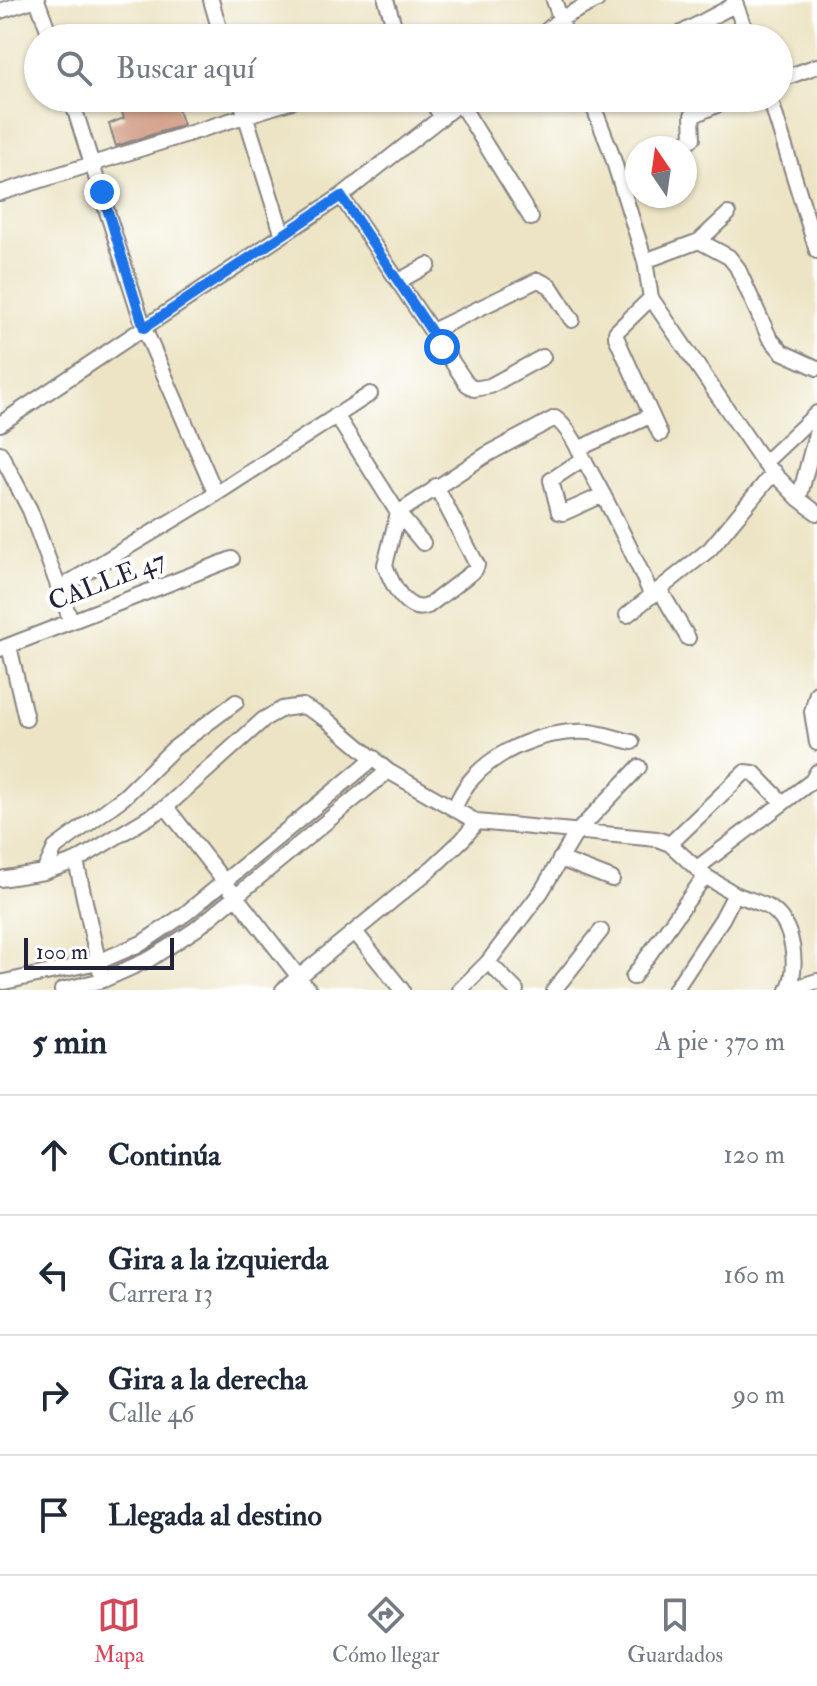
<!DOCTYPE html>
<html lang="es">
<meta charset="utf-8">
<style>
:root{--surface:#fff;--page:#f2f2f3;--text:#1f2937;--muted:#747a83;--line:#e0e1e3;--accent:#d1495b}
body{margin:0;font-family:"IM FELL Double Pica",serif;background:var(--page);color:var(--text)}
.compass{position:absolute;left:625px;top:136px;width:72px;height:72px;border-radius:50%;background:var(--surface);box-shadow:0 2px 6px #0004;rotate:347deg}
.scale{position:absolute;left:24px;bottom:20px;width:150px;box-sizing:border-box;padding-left:8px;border:4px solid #22223b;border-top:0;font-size:22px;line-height:28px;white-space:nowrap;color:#22223b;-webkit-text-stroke:6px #fff;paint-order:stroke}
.stop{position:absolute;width:24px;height:24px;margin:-18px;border:6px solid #1a73e8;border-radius:50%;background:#fff}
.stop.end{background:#1a73e8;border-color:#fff;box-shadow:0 2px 8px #0008}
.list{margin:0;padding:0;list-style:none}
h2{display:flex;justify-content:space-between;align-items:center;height:104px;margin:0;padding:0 32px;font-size:34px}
h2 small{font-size:26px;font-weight:400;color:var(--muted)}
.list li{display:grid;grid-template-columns:52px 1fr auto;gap:24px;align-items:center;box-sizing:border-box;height:120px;padding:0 32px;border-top:2px solid var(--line)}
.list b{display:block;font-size:30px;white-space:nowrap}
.list p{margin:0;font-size:26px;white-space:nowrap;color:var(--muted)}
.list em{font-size:26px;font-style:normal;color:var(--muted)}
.icon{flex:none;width:44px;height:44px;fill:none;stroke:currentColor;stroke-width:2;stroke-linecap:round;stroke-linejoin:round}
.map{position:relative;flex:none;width:817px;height:990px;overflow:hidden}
.search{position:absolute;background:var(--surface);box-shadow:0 2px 6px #0004;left:24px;right:24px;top:24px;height:88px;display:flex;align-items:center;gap:20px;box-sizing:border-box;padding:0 28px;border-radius:44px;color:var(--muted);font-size:30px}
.sheet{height:584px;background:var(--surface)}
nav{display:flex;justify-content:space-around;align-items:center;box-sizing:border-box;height:112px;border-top:2px solid var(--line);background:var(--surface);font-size:22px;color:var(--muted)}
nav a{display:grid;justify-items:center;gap:4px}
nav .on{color:var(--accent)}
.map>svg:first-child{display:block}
.building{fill:#d3a08a}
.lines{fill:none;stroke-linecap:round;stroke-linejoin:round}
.minor-casing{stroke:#878380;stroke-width:18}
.minor{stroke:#fff;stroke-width:14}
.route{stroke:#1a73e8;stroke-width:10}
.labels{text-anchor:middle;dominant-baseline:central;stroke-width:8;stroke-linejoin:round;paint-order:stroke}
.street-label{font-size:26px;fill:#22223b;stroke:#fff}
</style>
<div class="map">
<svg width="817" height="990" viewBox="0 0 817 990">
<rect width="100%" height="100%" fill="#fff"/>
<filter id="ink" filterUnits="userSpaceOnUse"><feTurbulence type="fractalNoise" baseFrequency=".0125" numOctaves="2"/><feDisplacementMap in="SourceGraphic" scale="16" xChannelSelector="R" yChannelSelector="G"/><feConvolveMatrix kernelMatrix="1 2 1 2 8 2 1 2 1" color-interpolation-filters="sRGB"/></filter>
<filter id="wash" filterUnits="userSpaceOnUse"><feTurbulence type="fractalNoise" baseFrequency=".006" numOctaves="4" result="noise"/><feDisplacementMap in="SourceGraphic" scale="32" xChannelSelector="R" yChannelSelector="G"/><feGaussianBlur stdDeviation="1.8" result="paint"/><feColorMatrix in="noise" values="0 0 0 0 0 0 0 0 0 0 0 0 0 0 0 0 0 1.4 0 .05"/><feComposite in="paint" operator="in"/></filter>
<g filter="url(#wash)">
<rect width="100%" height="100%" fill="#ece4c4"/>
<g id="blocks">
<path class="building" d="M117,98H174L183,125L116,146L109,124L124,118Z"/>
</g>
</g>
<g filter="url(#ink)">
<use href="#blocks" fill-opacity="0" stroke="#878380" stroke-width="2"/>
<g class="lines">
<g class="minor-casing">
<path id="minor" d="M37,0L51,38
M211,0L222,38
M386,0L398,38
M554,0L567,38
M734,0L748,38
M0,11L33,0
M676,36L736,4
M538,38L560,19L597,0
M779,80L817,66
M71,98L144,328L216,494L370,394
M240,98L282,233
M430,98L442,118
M590,98L610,149L645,261L651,298L764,463L799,499L817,513
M770,98L817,251
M460,103L531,218
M682,145L693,138L692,116L732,98
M0,193L302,98
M341,196L467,384L474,389L490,386L543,357
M699,241L728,214
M645,261L699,241L729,257L737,267L769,337L782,352L817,368
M399,281L428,265
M651,298L616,332V337L660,434
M432,331L538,280L550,286L572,320
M336,415L398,513L423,543
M0,424L341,196L466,98
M578,449L650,416
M0,453L30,510L71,621
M583,459L551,480L559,512L563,513L603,495
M764,463L817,413
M436,486L477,565L475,570L428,606C406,615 391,582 385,565L398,513L486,455L555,418C569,428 579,450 587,465C611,508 632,551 652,596
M799,499L817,430
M60,588L216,494
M660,590L688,638
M627,615L710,549L774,472
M9,646L26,719
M0,649L232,559
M817,693L812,712L817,743
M166,807L309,990
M454,808C459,799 463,789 470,781C497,749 547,729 589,732C603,733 618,739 632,742
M670,844L745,772L754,773L783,803
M560,859L612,879
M76,861L100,970
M697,868L812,781L817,772
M44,872L55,848L124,797L173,749L236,702
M0,879L44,872L76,861L166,807L264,719L282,709L303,706L326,719L388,771L477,822L657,839L670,844L705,876L735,894L722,919L675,990
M735,894C746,899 760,902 770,908C794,923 799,967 788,990
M355,932L402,990
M488,962L516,990
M633,977L705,876
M4,982L98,962L142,943L185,914L374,758
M62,990L103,980L150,959L196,929L388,771
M283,990L432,868L463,839L477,822
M460,990L488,962L541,892L576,833L639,767
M554,990L601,931
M788,990L817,981"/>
</g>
<use href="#minor" class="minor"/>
</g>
</g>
<g class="lines" filter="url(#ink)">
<path class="route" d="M102,192L144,328L341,196L442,347"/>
</g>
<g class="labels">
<g class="street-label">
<text transform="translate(107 581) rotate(-21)">CALLE 47</text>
</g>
</g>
</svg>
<svg class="compass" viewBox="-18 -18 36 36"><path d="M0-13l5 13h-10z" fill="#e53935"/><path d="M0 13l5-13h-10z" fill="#747a83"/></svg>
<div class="scale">100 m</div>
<div class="stop" style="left:442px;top:347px"></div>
<div class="stop end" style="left:102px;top:192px"></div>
<div class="search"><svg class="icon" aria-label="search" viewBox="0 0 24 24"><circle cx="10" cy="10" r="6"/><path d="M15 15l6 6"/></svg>Buscar aquí</div>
</div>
<section class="sheet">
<h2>5 min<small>A pie · 370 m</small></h2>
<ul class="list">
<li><svg class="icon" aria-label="ahead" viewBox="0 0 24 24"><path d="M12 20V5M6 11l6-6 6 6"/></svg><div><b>Continúa</b></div><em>120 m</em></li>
<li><svg class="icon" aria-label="left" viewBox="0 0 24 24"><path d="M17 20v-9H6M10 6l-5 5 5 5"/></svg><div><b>Gira a la izquierda</b><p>Carrera 13</p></div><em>160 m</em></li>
<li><svg class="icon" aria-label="right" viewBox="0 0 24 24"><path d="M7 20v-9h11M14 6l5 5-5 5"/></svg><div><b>Gira a la derecha</b><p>Calle 46</p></div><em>90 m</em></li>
<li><svg class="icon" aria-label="arrive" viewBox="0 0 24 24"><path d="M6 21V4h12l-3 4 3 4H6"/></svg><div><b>Llegada al destino</b></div></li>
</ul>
</section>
<nav>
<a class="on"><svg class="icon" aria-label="map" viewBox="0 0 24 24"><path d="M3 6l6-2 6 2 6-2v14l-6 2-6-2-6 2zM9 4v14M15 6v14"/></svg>Mapa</a>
<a><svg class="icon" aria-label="directions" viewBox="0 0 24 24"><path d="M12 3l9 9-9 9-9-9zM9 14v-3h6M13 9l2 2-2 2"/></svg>Cómo llegar</a>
<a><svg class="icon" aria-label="saved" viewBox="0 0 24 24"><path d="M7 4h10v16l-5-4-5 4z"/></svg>Guardados</a>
</nav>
